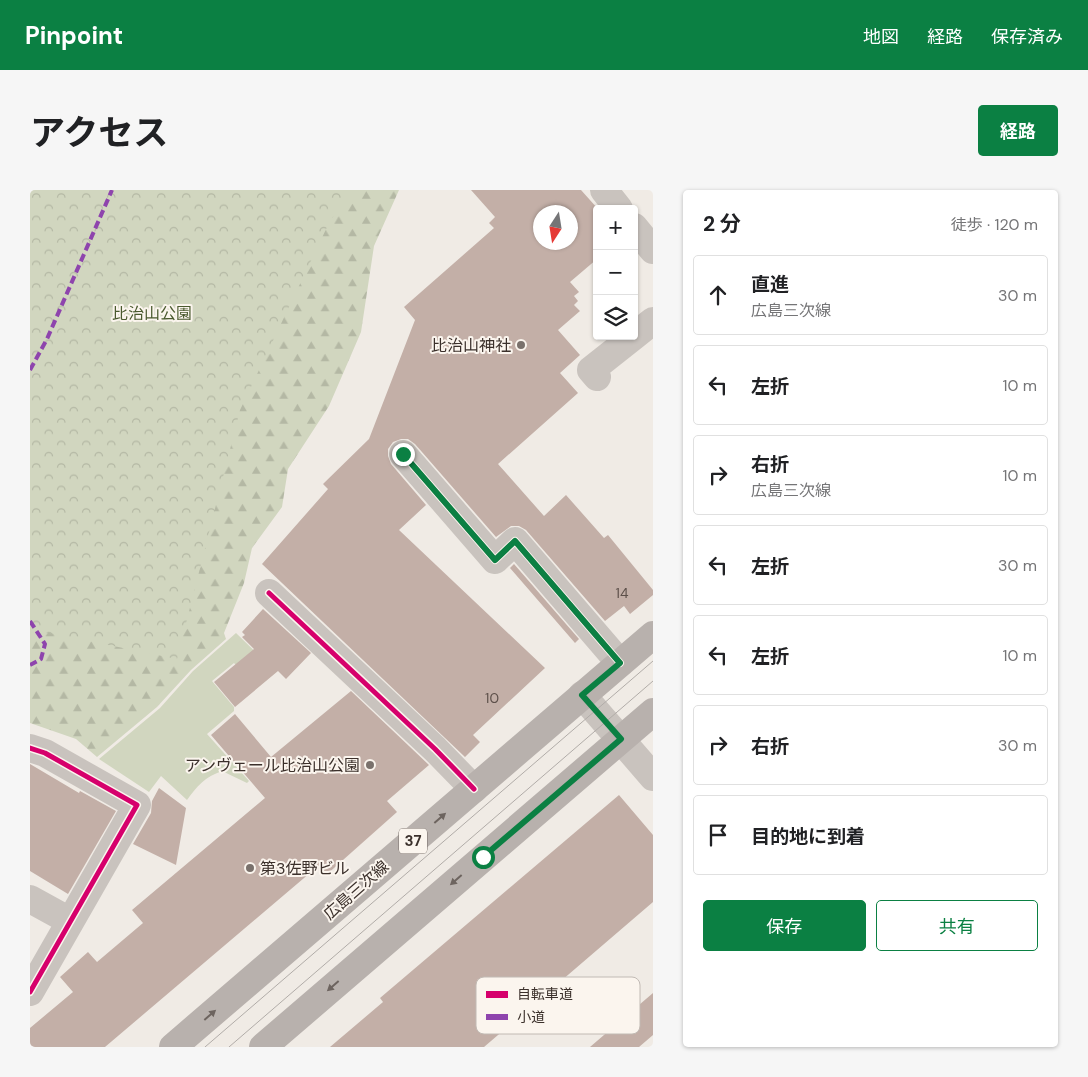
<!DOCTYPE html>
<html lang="ja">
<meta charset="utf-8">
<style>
:root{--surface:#fff;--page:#f6f6f6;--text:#202124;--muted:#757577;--line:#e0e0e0;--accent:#0b8043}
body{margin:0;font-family:"DM Sans","Noto Sans JP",sans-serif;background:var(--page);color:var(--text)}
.controls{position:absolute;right:15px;top:15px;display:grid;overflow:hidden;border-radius:5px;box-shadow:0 1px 4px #0004}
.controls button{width:45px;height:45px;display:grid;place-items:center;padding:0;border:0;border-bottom:1px solid var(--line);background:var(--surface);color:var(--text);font:25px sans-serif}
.compass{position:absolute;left:503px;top:15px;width:45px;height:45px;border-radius:50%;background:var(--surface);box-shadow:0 1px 4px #0004;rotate:192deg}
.stop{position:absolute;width:15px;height:15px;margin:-11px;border:4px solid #0b8043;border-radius:50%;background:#fff}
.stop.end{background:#0b8043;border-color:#fff;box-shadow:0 1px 5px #0008}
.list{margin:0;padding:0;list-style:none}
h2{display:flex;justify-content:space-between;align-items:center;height:65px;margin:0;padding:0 20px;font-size:21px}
h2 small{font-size:16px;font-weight:400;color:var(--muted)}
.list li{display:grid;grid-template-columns:32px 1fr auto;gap:15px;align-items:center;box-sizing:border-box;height:80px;margin:0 10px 10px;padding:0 10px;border:1px solid var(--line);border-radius:5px}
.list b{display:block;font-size:19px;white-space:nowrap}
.list p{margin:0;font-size:16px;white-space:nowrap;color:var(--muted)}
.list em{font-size:16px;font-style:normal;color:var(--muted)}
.actions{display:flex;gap:10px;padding:15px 20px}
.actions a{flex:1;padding:11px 0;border:1px solid var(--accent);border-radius:5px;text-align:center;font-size:18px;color:var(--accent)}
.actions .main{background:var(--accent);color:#fff}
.icon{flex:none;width:28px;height:28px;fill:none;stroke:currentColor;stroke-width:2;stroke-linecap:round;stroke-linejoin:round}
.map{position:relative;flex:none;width:623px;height:857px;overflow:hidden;border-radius:5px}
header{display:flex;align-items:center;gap:30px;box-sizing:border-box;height:70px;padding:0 25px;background:var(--accent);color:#fff}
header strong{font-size:24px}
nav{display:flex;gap:28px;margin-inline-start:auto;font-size:18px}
.intro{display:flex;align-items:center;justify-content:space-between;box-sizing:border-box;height:120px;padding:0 30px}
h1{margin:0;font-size:35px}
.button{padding:12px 22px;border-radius:5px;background:var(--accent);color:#fff;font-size:18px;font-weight:700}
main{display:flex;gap:30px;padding:0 30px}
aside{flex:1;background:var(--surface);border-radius:5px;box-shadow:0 1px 4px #0004}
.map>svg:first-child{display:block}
.grass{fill:#d1d6bf}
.forest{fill:url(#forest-firs)}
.park{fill:url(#park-crowns)}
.building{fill:#c3afa7;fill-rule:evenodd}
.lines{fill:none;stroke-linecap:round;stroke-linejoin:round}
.minor{stroke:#c9c3be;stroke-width:28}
.major{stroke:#b8b1ad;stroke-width:28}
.tram{stroke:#b1aca8;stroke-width:1}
.quiet{stroke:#8e44ad;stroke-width:4;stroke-dasharray:8 4;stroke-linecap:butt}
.cycleway-casing{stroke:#fbf5ee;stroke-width:8}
.cycleway{stroke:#d6006c;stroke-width:5}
.oneway{fill:#6d645f}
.route{stroke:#0b8043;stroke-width:6}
.poi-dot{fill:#7a716c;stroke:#fbf5ee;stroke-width:2}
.labels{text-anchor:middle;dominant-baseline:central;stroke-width:4;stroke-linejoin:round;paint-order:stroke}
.number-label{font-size:14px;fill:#5d504a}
.shield{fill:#fbf5ee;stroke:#756b66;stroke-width:1}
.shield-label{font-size:15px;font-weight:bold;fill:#3b302b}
.park-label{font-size:16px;fill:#4a5a2e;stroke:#fbf5ee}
.poi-label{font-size:16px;fill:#3b302b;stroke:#fbf5ee;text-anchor:end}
.street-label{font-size:16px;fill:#3b302b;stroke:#fbf5ee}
.key{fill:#fbf5ee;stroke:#c1bab4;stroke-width:1}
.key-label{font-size:14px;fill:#3b302b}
</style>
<header>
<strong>Pinpoint</strong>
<nav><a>地図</a><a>経路</a><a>保存済み</a></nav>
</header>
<div class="intro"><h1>アクセス</h1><a class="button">経路</a></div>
<main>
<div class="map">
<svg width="623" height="857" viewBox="0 0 623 857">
<defs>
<pattern id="forest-firs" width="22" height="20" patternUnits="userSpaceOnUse" patternTransform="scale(1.25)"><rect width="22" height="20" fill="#d1d6bf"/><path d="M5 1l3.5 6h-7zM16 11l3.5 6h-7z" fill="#b4b8a4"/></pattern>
<pattern id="park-crowns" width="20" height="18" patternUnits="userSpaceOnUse" patternTransform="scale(1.25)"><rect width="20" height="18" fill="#d1d6bf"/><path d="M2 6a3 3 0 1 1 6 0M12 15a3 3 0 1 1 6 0" fill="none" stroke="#b4b8a4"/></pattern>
</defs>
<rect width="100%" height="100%" fill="#f0ebe5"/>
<path class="grass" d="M206,443L246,482L226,498L204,473L182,491L204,517V521L177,544L219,591L217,593L192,581C175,587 167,596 157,610L131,586L119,602L69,569L130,518L163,481Z"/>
<path class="forest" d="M162,0H369L344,56L331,142L299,216L258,279L252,317L222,358L214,393L194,443L196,449L161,480L127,517L67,567L46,549L0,533V168Z"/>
<path class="park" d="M0,0H320L299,33L210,220L147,469L0,439Z"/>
<path class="building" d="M441,0H551L568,19L567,69L540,92L549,102L544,106L548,111L544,115L550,121L528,140L550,165L530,183L548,203L468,274L514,326L536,305L574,348L578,345L623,400V405L600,424L594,416L575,431L496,340L489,336H481L466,347L385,254L378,249H371L363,252L358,259V266L361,274L396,315L369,340L515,478L443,545L450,552L435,567L232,374L298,299L293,294L339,249L385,130L374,117L464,38L459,33L465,27ZM510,22H540V52H510Z
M484,374L549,449L545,453L480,378Z
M233,419L281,463L256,489L248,481L205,517L184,492L224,459L212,447L215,445L212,442Z
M321,501L399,575L357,611L367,622L295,686L287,677L75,857H0V838L43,802L30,787L58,762L67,772L113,733L102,720L235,608L181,545L205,524L241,567Z
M0,574L49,603L50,601L86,621L38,704L0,681Z
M129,598L156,618L146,675L103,654L121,623L122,611Z
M589,605L623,645V712L454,857H300L353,812L350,808Z
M623,803V845L609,857H560Z"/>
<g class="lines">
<path class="minor" d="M574,0L589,19
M604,37L623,60
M604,146L623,131
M567,187L561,180L604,146
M373,264L465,370L485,351L590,473
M239,403L405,559L444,599
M552,505L623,587
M0,558L15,563L107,615L0,802
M0,709L40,731"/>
<path class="major" d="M143,857L623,445
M233,857L623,522"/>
<path class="tram" d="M175,857L623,471
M199,857L623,491"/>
<path class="quiet" d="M0,180L17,149L82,0
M0,431L15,454L11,469L0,475"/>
<g class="cycleway-casing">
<path id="cycleway" d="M373,264L465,370L485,351L590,473
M239,403L405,559L444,599
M0,558L15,563L107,615L0,802"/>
</g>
<use href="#cycleway" class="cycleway"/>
</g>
<defs><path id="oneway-solid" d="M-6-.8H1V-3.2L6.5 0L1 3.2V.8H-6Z" transform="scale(1.25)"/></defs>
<g class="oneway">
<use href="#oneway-solid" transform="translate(410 628) rotate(-41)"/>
<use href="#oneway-solid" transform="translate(426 690) rotate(139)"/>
<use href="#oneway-solid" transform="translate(303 796) rotate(139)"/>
<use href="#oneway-solid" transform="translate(180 825) rotate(-41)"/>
</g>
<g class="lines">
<path class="route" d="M373,264L465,370L485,351L590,473L552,505L591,549L453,667"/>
</g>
<g class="poi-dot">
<circle cx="491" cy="155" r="5"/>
<circle cx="340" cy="575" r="5"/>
<circle cx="220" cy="678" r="5"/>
</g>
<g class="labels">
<g class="number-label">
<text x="592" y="403">14</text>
<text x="462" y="508">10</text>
</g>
<rect class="shield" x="369" y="638.5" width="28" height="25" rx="4"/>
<g class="shield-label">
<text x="383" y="651">37</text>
</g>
<g class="park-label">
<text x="122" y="123">比治山公園</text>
</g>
<g class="poi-label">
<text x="481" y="155">比治山神社</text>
<text x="330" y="575">アンヴェール比治山公園</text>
<text x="230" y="678" text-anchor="start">第3佐野ビル</text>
</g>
<g class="street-label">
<text transform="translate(326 700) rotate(-41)">広島三次線</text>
</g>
</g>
<rect x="446" y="787" width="164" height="57" rx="8" class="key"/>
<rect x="456" y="801" width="22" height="7" fill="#d6006c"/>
<rect x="456" y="824" width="22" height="6" fill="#8e44ad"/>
<g class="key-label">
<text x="487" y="809">自転車道</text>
<text x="487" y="832">小道</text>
</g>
</svg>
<div class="controls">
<button>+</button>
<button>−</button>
<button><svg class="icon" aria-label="layers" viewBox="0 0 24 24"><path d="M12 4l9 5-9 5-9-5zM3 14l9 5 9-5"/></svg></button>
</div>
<svg class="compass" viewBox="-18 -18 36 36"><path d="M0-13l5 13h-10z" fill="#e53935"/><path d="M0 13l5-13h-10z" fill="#757577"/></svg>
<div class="stop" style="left:453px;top:667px"></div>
<div class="stop end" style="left:373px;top:264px"></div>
</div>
<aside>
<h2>2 分<small>徒歩 · 120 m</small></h2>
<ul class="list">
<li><svg class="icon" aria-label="ahead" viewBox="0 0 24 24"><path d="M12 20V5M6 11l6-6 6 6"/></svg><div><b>直進</b><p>広島三次線</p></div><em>30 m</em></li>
<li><svg class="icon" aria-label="left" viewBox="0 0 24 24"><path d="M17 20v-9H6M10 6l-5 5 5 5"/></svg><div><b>左折</b></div><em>10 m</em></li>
<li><svg class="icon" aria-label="right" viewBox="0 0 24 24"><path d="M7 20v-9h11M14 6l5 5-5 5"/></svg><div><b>右折</b><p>広島三次線</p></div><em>10 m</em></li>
<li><svg class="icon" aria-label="left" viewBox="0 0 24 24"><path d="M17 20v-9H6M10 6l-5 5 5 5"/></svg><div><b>左折</b></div><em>30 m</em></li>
<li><svg class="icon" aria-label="left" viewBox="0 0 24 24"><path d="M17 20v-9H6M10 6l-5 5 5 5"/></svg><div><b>左折</b></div><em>10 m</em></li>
<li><svg class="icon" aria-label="right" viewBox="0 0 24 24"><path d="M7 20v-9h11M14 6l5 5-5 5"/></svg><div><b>右折</b></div><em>30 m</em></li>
<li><svg class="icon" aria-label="arrive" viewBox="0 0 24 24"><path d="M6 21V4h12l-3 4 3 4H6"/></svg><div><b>目的地に到着</b></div></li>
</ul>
<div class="actions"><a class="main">保存</a><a>共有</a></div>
</aside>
</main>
